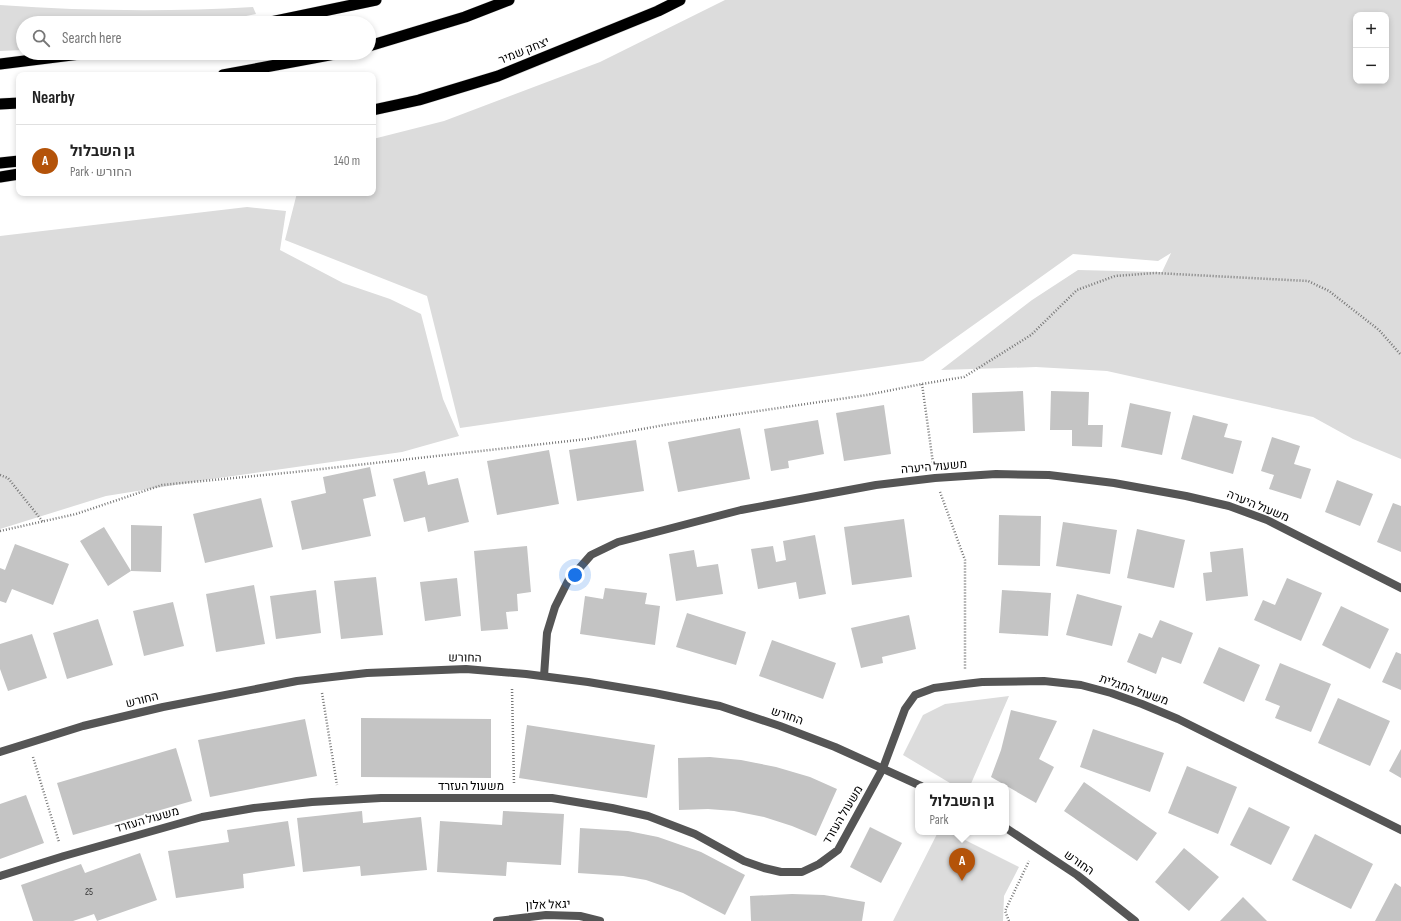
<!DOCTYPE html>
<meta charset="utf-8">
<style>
:root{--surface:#fff;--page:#f2f2f2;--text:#222;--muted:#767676;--line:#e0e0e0;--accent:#b45309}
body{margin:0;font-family:"Sofia Sans Condensed",Heebo,sans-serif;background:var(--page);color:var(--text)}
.controls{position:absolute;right:12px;top:12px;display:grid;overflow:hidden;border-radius:8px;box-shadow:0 2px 6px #0003}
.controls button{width:36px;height:36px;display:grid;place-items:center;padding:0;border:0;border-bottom:1px solid var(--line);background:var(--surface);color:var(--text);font:20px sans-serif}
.you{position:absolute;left:575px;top:575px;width:14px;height:14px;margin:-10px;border:3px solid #fff;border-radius:50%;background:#1a73e8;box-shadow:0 0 0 6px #1a73e833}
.badge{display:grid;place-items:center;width:26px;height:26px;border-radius:50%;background:var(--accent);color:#fff;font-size:13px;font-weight:700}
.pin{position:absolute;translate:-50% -33px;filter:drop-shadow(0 1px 2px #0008)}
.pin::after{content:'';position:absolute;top:21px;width:14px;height:12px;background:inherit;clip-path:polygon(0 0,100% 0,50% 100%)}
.popup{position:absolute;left:915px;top:783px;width:94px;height:52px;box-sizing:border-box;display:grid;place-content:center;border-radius:8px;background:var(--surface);filter:drop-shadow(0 1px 3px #0005);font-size:13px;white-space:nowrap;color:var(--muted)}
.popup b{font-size:15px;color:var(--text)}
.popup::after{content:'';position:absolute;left:50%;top:100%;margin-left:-8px;border:8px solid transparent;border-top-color:var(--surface)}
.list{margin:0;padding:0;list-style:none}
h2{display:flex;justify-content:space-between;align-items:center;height:52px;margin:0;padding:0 16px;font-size:17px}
h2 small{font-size:13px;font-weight:400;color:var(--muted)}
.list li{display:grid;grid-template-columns:26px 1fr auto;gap:12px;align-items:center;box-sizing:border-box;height:72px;padding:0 16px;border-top:1px solid var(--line)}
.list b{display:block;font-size:15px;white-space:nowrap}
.list p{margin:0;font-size:13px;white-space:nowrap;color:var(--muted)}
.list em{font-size:13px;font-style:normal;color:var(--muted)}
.icon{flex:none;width:22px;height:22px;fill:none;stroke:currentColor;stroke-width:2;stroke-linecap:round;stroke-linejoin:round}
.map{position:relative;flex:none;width:1401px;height:921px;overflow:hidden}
.search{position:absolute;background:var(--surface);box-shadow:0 2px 6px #0003;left:16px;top:16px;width:360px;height:44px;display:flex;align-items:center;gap:10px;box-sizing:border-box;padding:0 14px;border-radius:22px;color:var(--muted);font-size:15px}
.panel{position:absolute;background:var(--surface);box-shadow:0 2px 6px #0003;left:16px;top:72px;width:360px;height:124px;border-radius:8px}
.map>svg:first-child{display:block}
.green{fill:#dcdcdc;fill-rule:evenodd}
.building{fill:#c4c4c4}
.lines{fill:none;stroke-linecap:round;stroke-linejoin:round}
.trunk-casing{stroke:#dbdbdb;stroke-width:12}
.path{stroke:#777;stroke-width:2.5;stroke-dasharray:1 2;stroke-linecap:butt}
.minor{stroke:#555;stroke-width:8}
.tertiary{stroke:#555;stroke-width:8}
.trunk{stroke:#000;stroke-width:11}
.labels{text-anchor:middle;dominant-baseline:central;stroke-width:3;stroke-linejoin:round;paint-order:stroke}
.number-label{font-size:10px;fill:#313131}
.street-label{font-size:12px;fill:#000;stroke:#fff}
</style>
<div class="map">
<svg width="1401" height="921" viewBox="0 0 1401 921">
<rect width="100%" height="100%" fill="#fff"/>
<path class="green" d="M725,0H1401V459L1353,439L1313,417L1107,371L1036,367L941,370L1032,300L1078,270L1162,272L1171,253L1158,261L1073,254L923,361L460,428L427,296L285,240L297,193H373V139L444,121L600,62ZM1356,15H1386V81H1356Z
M0,5C84,11 168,12 253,7L256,14L212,23H23V50L0,51Z
M247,207L286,211L280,250L343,283L390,299L421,314L443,399L459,436L402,452L212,479L106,496L0,529V236Z
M1009,696L970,786H955L903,755L923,715L945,704Z
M938,832H949L1019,867L1004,896L1003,921H893Z"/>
<path class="building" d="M1023,391L1025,431L973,433L972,393Z
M1051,391L1089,392L1088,425H1103L1102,447L1072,446V430H1050Z
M1130,403L1171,412L1162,455L1121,447Z
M884,405L891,454L844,461L836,413Z
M1193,415L1228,424L1224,437L1242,441L1233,474L1181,459Z
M818,420L824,454L788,461L789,468L771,471L764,429Z
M740,428L750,479L678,492L668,442Z
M1272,437L1300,446L1294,464L1311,469L1301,499L1269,489L1274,475L1261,471Z
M636,440L644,491L577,501L569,450Z
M549,450L559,504L497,515L487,461Z
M370,467L376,496L363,499L371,536L302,550L291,501L326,493L323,477Z
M425,471L428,485L458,478L469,522L428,532L425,517L404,522L393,479Z
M1337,480L1373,494L1360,526L1325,512Z
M261,498L273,547L205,563L193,514Z
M1393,503L1401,506V552L1377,542Z
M999,515L1041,516L1040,566L998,565Z
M904,519L912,577L852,585L844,527Z
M1063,522L1117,530L1110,574L1056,566Z
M131,525L162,526L161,572L131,571L108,586L80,541L104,527L131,571Z
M1137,529L1185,540L1174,588L1127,578Z
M815,535L826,594L799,599L796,582L758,589L751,549L773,546L776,562L786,560L783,541Z
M15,544L69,564L53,605L12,589L6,603L0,601V568L5,570Z
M527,546L531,592L517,594L518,611L506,612L508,629L481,631L474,551Z
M1243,548L1248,596L1206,601L1203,573L1212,572L1210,552Z
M694,550L697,567L718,564L723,594L676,601L669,554Z
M376,577L383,635L341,639L334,581Z
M457,578L461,616L425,621L420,582Z
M1287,578L1322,593L1301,641L1254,620L1263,600L1275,605Z
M254,585L265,644L216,652L206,594Z
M605,588L647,593L645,604L660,606L655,645L580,634L585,596L603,599Z
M316,590L321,633L276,639L270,596Z
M1002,590L1051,593L1048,636L999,633Z
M1077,594L1122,606L1112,646L1066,635Z
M173,602L184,646L144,656L133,611Z
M1341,606L1389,629L1370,669L1322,645Z
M687,613L746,632L736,665L676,647Z
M909,615L916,649L882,657L883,663L861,668L851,628Z
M98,619L113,665L67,679L53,633Z
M1160,620L1193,633L1181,664L1162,657L1156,674L1127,662L1139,633L1152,638Z
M32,634L47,678L8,691L0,669V644Z
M772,640L836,663L823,699L759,676Z
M1219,647L1260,665L1244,702L1203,683Z
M1396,652L1401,654V690L1382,682Z
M1280,663L1331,684L1311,732L1275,718L1280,706L1265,700Z
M1338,698L1390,721L1370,766L1318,743Z
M1011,710L1057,721L1039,759L1054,767L1036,803L991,777L1001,750Z
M361,718L491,719V778L361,777Z
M305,719L317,776L210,797L198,740Z
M527,725L655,745L647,798L519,778Z
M1093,729L1164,753L1150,792L1080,767Z
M176,748L192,801L73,835L57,783Z
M1401,749V778L1389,771Z
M710,757L741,760L776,767L810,777L837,789L816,836L792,826L764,817L734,811L708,809L679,810L678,758Z
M1187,766L1237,787L1218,834L1168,813Z
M1084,782L1157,833L1137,861L1064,811Z
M26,795L44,843L0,859V804Z
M1249,807L1290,827L1271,865L1230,845Z
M362,811L363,823L421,817L427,870L361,876L360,866L303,872L297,818Z
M503,811L564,814L561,865L507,862L506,876L437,872L440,821L502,825Z
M288,821L295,866L243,874L244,888L176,898L168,851L229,842L227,830Z
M870,827L902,843L881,883L850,867Z
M580,828L628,831L658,837L701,852L745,875L725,915L683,893L646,880L623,876L578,873Z
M1315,834L1373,864L1351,909L1292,880Z
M1184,848L1219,877L1189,911L1155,882Z
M140,853L157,900L97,921L94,914L73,921H33L21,885L81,864L85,873Z
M1395,883L1401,887V921H1375Z
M792,894L824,895L865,902L862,921H751L750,896Z
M1243,897L1267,921H1220Z"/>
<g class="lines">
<g class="trunk-casing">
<path id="trunk" d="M266,23L376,0
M369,46L465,17L509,0
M0,64L88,53
M223,75L340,53
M0,104L19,103
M373,110L419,100L498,76L658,11L680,0
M0,163L19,161
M0,177L19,174"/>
</g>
<path class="path" d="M922,384L933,463
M0,475L8,478L43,522
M940,492L965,560V669
M0,531L76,514L162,485L295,472L587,439L670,424L867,395L922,384L964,377L1031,335L1077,290L1115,276L1155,273L1308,281L1329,291L1379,330L1401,355
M512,689L514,784
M322,693L337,785
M33,757L59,842
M1009,921L1005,911L1029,861"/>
<path class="minor" d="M544,676L547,633L555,607L568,581L591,555L618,542L741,510L876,485L935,478L996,474L1049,475L1114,483L1186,496L1229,506L1267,520L1401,588
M0,876L64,856L202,817L254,808L312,802L381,798H552L612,808L648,816L695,834L744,861L764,868L781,872H802L819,864L838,850L883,768L905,709L915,695L934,688L965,684L982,682L1044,681L1081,685L1111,693L1142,704L1178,719L1401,830"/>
<path class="tertiary" d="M0,752L83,726L163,707L297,681L367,673L466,669L526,674L588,682L654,693L720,706L780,726L835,747L921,786
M1006,828L1077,875L1135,921
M497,921L546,915L580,916L600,921"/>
<use href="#trunk" class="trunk"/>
</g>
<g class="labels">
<g class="number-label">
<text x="89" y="892">25</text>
</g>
<g class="street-label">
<text transform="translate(524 51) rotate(-22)">יצחק שמיר</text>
<text transform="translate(934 467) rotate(-5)">משעול היערה</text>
<text transform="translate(1258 506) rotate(22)">משעול היערה</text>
<text transform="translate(465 658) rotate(1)">החורש</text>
<text transform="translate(1134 690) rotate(19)">משעול המגלית</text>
<text transform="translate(142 700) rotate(-14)">החורש</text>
<text transform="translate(787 716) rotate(19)">החורש</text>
<text x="471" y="786">משעול העזרד</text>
<text transform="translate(843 815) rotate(-59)">משעול העזרד</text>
<text transform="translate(147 820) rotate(-16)">משעול העזרד</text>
<text transform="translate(1079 863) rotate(35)">החורש</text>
<text transform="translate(548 905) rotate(-2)">יגאל אלון</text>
</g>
</g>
</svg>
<div class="controls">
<button>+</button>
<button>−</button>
</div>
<div class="you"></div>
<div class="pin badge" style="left:962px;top:881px">A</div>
<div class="popup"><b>גן השבלול</b>Park</div>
<div class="search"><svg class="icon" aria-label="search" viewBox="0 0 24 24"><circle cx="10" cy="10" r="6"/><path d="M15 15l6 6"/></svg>Search here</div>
<section class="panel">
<h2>Nearby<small></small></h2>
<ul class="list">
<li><span class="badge">A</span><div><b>גן השבלול</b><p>Park · החורש</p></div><em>140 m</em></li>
</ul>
</section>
</div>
